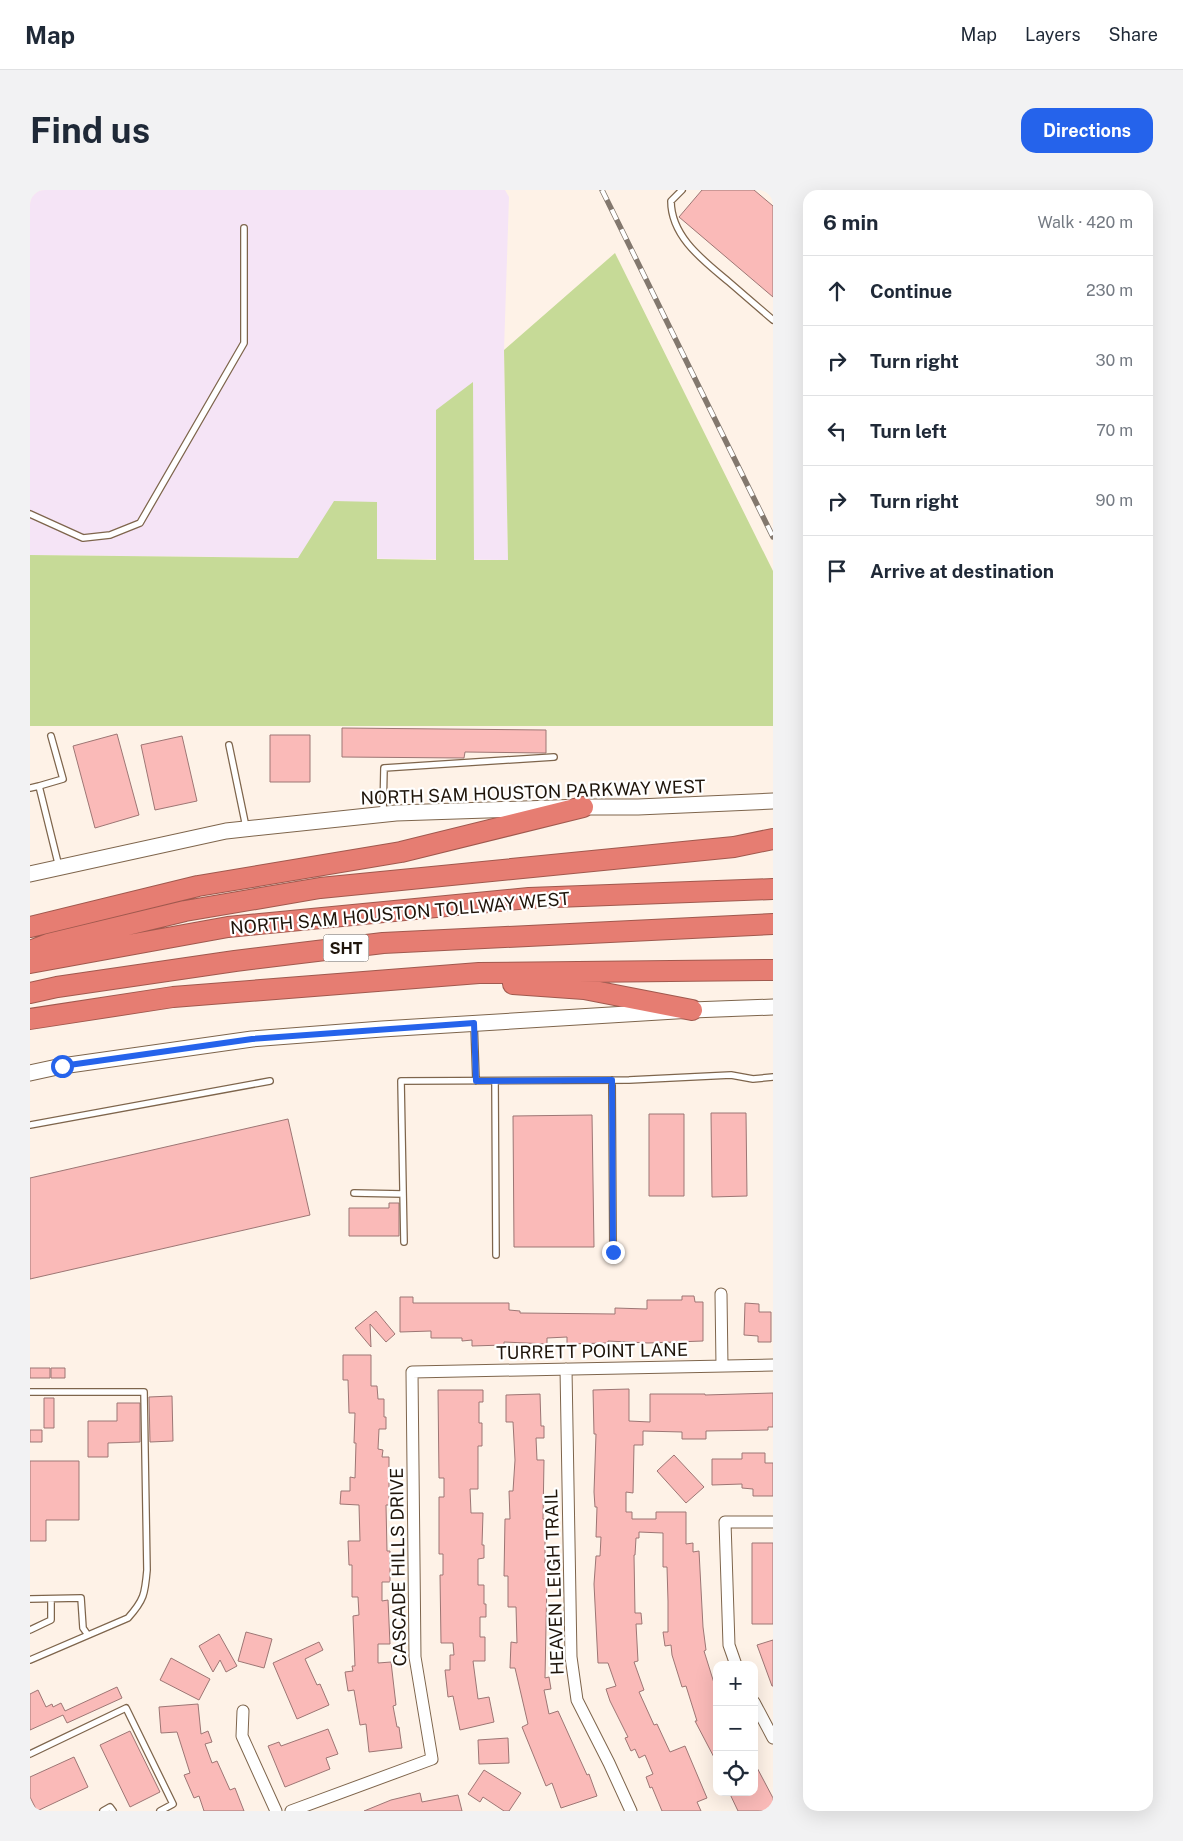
<!DOCTYPE html>
<meta charset="utf-8">
<style>
:root{--surface:#fff;--page:#f2f2f3;--text:#1f2937;--muted:#747a83;--line:#e0e1e3;--accent:#2563eb}
body{margin:0;font-family:"Public Sans",sans-serif;background:var(--page);color:var(--text)}
.controls{position:absolute;right:15px;bottom:15px;display:grid;overflow:hidden;border-radius:10px;box-shadow:0 5px 20px #0002}
.controls button{width:45px;height:45px;display:grid;place-items:center;padding:0;border:0;border-bottom:1px solid var(--line);background:var(--surface);color:var(--text);font:25px sans-serif}
.stop{position:absolute;width:15px;height:15px;margin:-11px;border:4px solid #2563eb;border-radius:50%;background:#fff}
.stop.end{background:#2563eb;border-color:#fff;box-shadow:0 1px 5px #0008}
.list{margin:0;padding:0;list-style:none}
h2{display:flex;justify-content:space-between;align-items:center;height:65px;margin:0;padding:0 20px;font-size:21px}
h2 small{font-size:16px;font-weight:400;color:var(--muted)}
.list li{display:grid;grid-template-columns:32px 1fr auto;gap:15px;align-items:center;box-sizing:border-box;height:70px;padding:0 20px;border-top:1px solid var(--line)}
.list b{display:block;font-size:19px;white-space:nowrap}
.list em{font-size:16px;font-style:normal;color:var(--muted)}
.icon{flex:none;width:28px;height:28px;fill:none;stroke:currentColor;stroke-width:2;stroke-linecap:round;stroke-linejoin:round}
.map{position:relative;flex:none;width:743px;height:1621px;overflow:hidden;border-radius:15px}
header{display:flex;align-items:center;gap:30px;box-sizing:border-box;height:70px;padding:0 25px;background:var(--surface);border-bottom:1px solid var(--line)}
header strong{font-size:24px}
nav{display:flex;gap:28px;margin-inline-start:auto;font-size:18px}
.intro{display:flex;align-items:center;justify-content:space-between;box-sizing:border-box;height:120px;padding:0 30px}
h1{margin:0;font-size:35px}
.button{padding:12px 22px;border-radius:15px;background:var(--accent);color:#fff;font-size:18px;font-weight:700}
main{display:flex;gap:30px;padding:0 30px}
aside{flex:1;background:var(--surface);border-radius:15px;box-shadow:0 5px 20px #0002}
.map>svg:first-child{display:block}
.industrial{fill:#f5e4f6}
.green{fill:#c6da97}
.building{fill:#fabab8;stroke:#9d7674}
.lines{fill:none;stroke-linecap:round;stroke-linejoin:round}
.lane-casing{stroke:#7e654c;stroke-width:8}
.street-casing{stroke:#7e654c;stroke-width:13}
.secondary-casing{stroke:#7e654c;stroke-width:17}
.highway-casing{stroke:#a0594e;stroke-width:22}
.lane{stroke:#fff;stroke-width:5.5}
.street{stroke:#fff;stroke-width:11}
.secondary{stroke:#fff;stroke-width:15}
.highway{stroke:#e67d72;stroke-width:20}
.rail-casing{stroke:#83786e;stroke-width:5.5}
.rail{stroke:#fff;stroke-width:4;stroke-dasharray:11;stroke-linecap:butt}
.route{stroke:#2563eb;stroke-width:6}
.labels{text-anchor:middle;dominant-baseline:central;stroke-width:4.5;stroke-linejoin:round;paint-order:stroke}
.shield{fill:#fff;stroke:#625b54;stroke-width:1}
.shield-label{font-size:16px;font-weight:bold;fill:#1f150b}
.street-label{font-size:18px;fill:#1f150b;stroke:#fff}
</style>
<header>
<strong>Map</strong>
<nav><a>Map</a><a>Layers</a><a>Share</a></nav>
</header>
<div class="intro"><h1>Find us</h1><a class="button">Directions</a></div>
<main>
<div class="map">
<svg width="743" height="1621" viewBox="0 0 743 1621">
<rect width="100%" height="100%" fill="#fef2e7"/>
<path class="industrial" d="M0,0H475L479,7L474,160L478,370L0,365Z"/>
<path class="green" d="M585,63L743,381V536H0V365L268,368L304,311L347,312V369L406,370V220L443,192L444,370H478L474,160Z"/>
<path class="building" d="M672,0H724L743,16V107L649,27Z
M312,538L516,540V563L435,562L434,568L312,567Z
M87,544L109,625L65,638L43,556Z
M240,545H280V592H240Z
M152,546L167,611L125,620L111,555Z
M681,923H716L717,1006L682,1007Z
M619,924H654V1006H619Z
M562,925L564,1057H484L483,926Z
M258,929L280,1025L0,1089V988Z
M359,1013H369V1046H319V1018H359Z
M652,1106H664L665,1112H673V1151L618,1153L578,1151V1153L537,1154V1147L517,1148V1154L474,1152V1155L442,1156V1150L432,1151V1148H401V1141L370,1142V1107H383V1113H479V1120L490,1121V1123L585,1124V1118L617,1119V1110H652Z
M715,1113L729,1114V1122H741V1152H728V1146L714,1145Z
M346,1121L365,1144L356,1152L340,1134L341,1157L325,1138Z
M313,1165H341V1196H347L348,1209H354V1227H356V1239H349L348,1259L353,1260L352,1267H359V1315H356L357,1361H360V1392H352V1411L358,1410L360,1454H348V1473L361,1472L366,1515L363,1516L367,1537H369L372,1558L339,1562L336,1534L330,1535L324,1500L318,1501L315,1482L323,1481L322,1476H325L323,1426L329,1425L328,1407H322V1375H319L318,1351H330L329,1315L310,1314L311,1301H320V1287L325,1288L326,1253H324L325,1223H319L318,1190H313Z
M0,1178H20V1188H0Z
M21,1178H35V1188H21Z
M599,1199V1231L620,1232V1204H675V1205L743,1203V1237H738V1240L676,1241V1249H652V1242L613,1241V1255H604L603,1303L596,1302V1322H602V1329H626V1322H656V1354L663,1353V1362L669,1361L673,1437L676,1460L674,1461L684,1493L687,1492V1573L665,1531H667L656,1496L652,1497L642,1465L641,1455L635,1456L633,1442H638V1411L637,1377H633V1343L609,1342V1348H606L605,1365H604L605,1423H611L612,1434H606L608,1471L604,1472L614,1500L609,1502L624,1535L627,1534L640,1562L655,1556L677,1608L667,1612L671,1621H632L622,1597L620,1598L616,1587L623,1584L615,1565L609,1568L605,1559L601,1561L595,1548L598,1547L580,1511L576,1499L586,1496L578,1473H568L564,1394L566,1366H570L571,1347H566L567,1317H565L564,1302L566,1244H564L563,1200Z
M408,1200H453V1212H449V1233H452V1256H448V1299H440L441,1323H453L452,1355H454V1368L448,1369V1395H454V1414H456V1427H450V1447H455V1471H443L448,1509L459,1507L464,1532L430,1540L423,1506L418,1507L415,1480H420V1465H424L423,1453H411L410,1385H413V1364H409V1307H414V1288H409Z
M510,1204L511,1236H514V1248H506L507,1270H514L513,1329H515V1373H516L517,1385L515,1488L519,1487L521,1499L514,1500L519,1524L528,1521L557,1585L559,1584L567,1606L531,1618L522,1593L516,1596L492,1537L498,1534L485,1478H480L481,1452L487,1453L486,1417H478V1386H474L475,1329H480L479,1301H483L485,1270L483,1232H476V1205Z
M142,1206L143,1251L120,1252L119,1207Z
M14,1208H24V1238H14Z
M87,1213H110V1252L78,1253V1267H58V1231H87Z
M0,1240H12V1252H0Z
M712,1263H735V1273H743V1306H723V1299L712,1298V1294L682,1295V1269H712Z
M644,1265L674,1297L656,1313L627,1281Z
M0,1271H49V1330H16V1351H0Z
M722,1353H743V1434H722Z
M216,1442L242,1449L234,1478L208,1471Z
M189,1444L207,1476L196,1482L190,1470L183,1482L169,1456Z
M743,1450V1496H742L727,1455Z
M289,1452L293,1460L275,1469L287,1495L290,1494L299,1515L267,1529L243,1473Z
M141,1468L180,1489L169,1510L130,1490Z
M87,1497L92,1508L37,1533L33,1525L0,1540V1504L8,1500L16,1517L22,1514L23,1517L31,1513L35,1521Z
M168,1514L171,1544L178,1541L182,1552L175,1554L182,1573L187,1571L200,1600L205,1598L214,1621H174L169,1606L164,1608L154,1585L160,1583L147,1542L131,1543L129,1517Z
M298,1539L308,1564L296,1568L300,1579L255,1597L238,1556L249,1552L251,1556Z
M100,1541L130,1602L100,1617L70,1555Z
M478,1548L479,1573L449,1574L448,1550Z
M44,1567L58,1597L7,1621L0,1607V1587Z
M724,1572L743,1608V1621H708L699,1602H724Z
M454,1580L491,1603L479,1621H474L453,1607L450,1612L438,1604Z
M390,1603L392,1612L428,1605L432,1621H334L361,1610Z"/>
<g class="lines">
<g class="lane-casing">
<path id="lane" d="M652,0L641,11C641,47 674,71 699,92C714,105 728,117 743,130
M0,324L53,348L80,345L110,333L214,153V38
M21,546L33,589L9,596L29,677
M199,555L216,637
M0,598L9,596
M353,624L354,578L524,567
M444,833L446,891
M582,890L583,1062
M465,891L466,1065
M0,935L240,891
M324,1003L373,1004
M374,1052L371,891L599,890L701,885L723,889L743,887
M0,1202H114L117,1380C115,1404 114,1410 98,1428L0,1470
M0,1409L51,1408L53,1438L58,1445
M0,1440L21,1430V1409
M0,1564L96,1518L143,1614L130,1621
M73,1621L80,1617L83,1621"/>
</g>
<g class="street-casing">
<path id="street" d="M691,1104L692,1176
M536,1179L541,1467L547,1510L579,1573L601,1621
M706,1475L699,1455L695,1332H743
M724,1512L743,1548
M213,1521L212,1546L246,1621
M261,1621L402,1569L385,1467L382,1182L743,1175"/>
</g>
<g class="secondary-casing">
<path id="secondary" d="M0,684L196,641L366,623L553,617H608L743,611
M0,883L32,876L222,849L352,839L662,820L743,817"/>
</g>
<g class="highway-casing">
<path id="highway" d="M0,737L168,696L371,662L553,617
M0,761L18,754L155,721L290,698L704,657L743,649
M0,773L198,737L499,708L743,699
M483,794L554,799L662,820
M0,803L27,797L205,771L353,753L743,734
M0,829L143,807L449,783L743,780"/>
</g>
<use href="#lane" class="lane"/>
<use href="#street" class="street"/>
<use href="#secondary" class="secondary"/>
<use href="#highway" class="highway"/>
<g class="rail-casing">
<path id="rail" d="M572,0L743,347"/>
</g>
<use href="#rail" class="rail"/>
</g>
<g class="lines">
<path class="route" d="M32,876L222,849L444,833L446,891L582,890L583,1062"/>
</g>
<g class="labels">
<rect class="shield" x="293.5" y="744.5" width="45" height="27" rx="4"/>
<g class="shield-label">
<text x="316" y="758">SHT</text>
</g>
<g class="street-label">
<text transform="translate(503 602) rotate(-2)">NORTH SAM HOUSTON PARKWAY WEST</text>
<text transform="translate(370 723) rotate(-5)">NORTH SAM HOUSTON TOLLWAY WEST</text>
<text transform="translate(562 1161) rotate(-1)">TURRETT POINT LANE</text>
<text transform="translate(368 1377) rotate(-91)">CASCADE HILLS DRIVE</text>
<text transform="translate(524 1392) rotate(-92)">HEAVEN LEIGH TRAIL</text>
</g>
</g>
</svg>
<div class="controls">
<button>+</button>
<button>−</button>
<button><svg class="icon" aria-label="locate" viewBox="0 0 24 24"><circle cx="12" cy="12" r="6"/><path d="M12 2v4M12 18v4M2 12h4M18 12h4"/></svg></button>
</div>
<div class="stop" style="left:32px;top:876px"></div>
<div class="stop end" style="left:583px;top:1062px"></div>
</div>
<aside>
<h2>6 min<small>Walk · 420 m</small></h2>
<ul class="list">
<li><svg class="icon" aria-label="ahead" viewBox="0 0 24 24"><path d="M12 20V5M6 11l6-6 6 6"/></svg><div><b>Continue</b></div><em>230 m</em></li>
<li><svg class="icon" aria-label="right" viewBox="0 0 24 24"><path d="M7 20v-9h11M14 6l5 5-5 5"/></svg><div><b>Turn right</b></div><em>30 m</em></li>
<li><svg class="icon" aria-label="left" viewBox="0 0 24 24"><path d="M17 20v-9H6M10 6l-5 5 5 5"/></svg><div><b>Turn left</b></div><em>70 m</em></li>
<li><svg class="icon" aria-label="right" viewBox="0 0 24 24"><path d="M7 20v-9h11M14 6l5 5-5 5"/></svg><div><b>Turn right</b></div><em>90 m</em></li>
<li><svg class="icon" aria-label="arrive" viewBox="0 0 24 24"><path d="M6 21V4h12l-3 4 3 4H6"/></svg><div><b>Arrive at destination</b></div></li>
</ul>
</aside>
</main>
